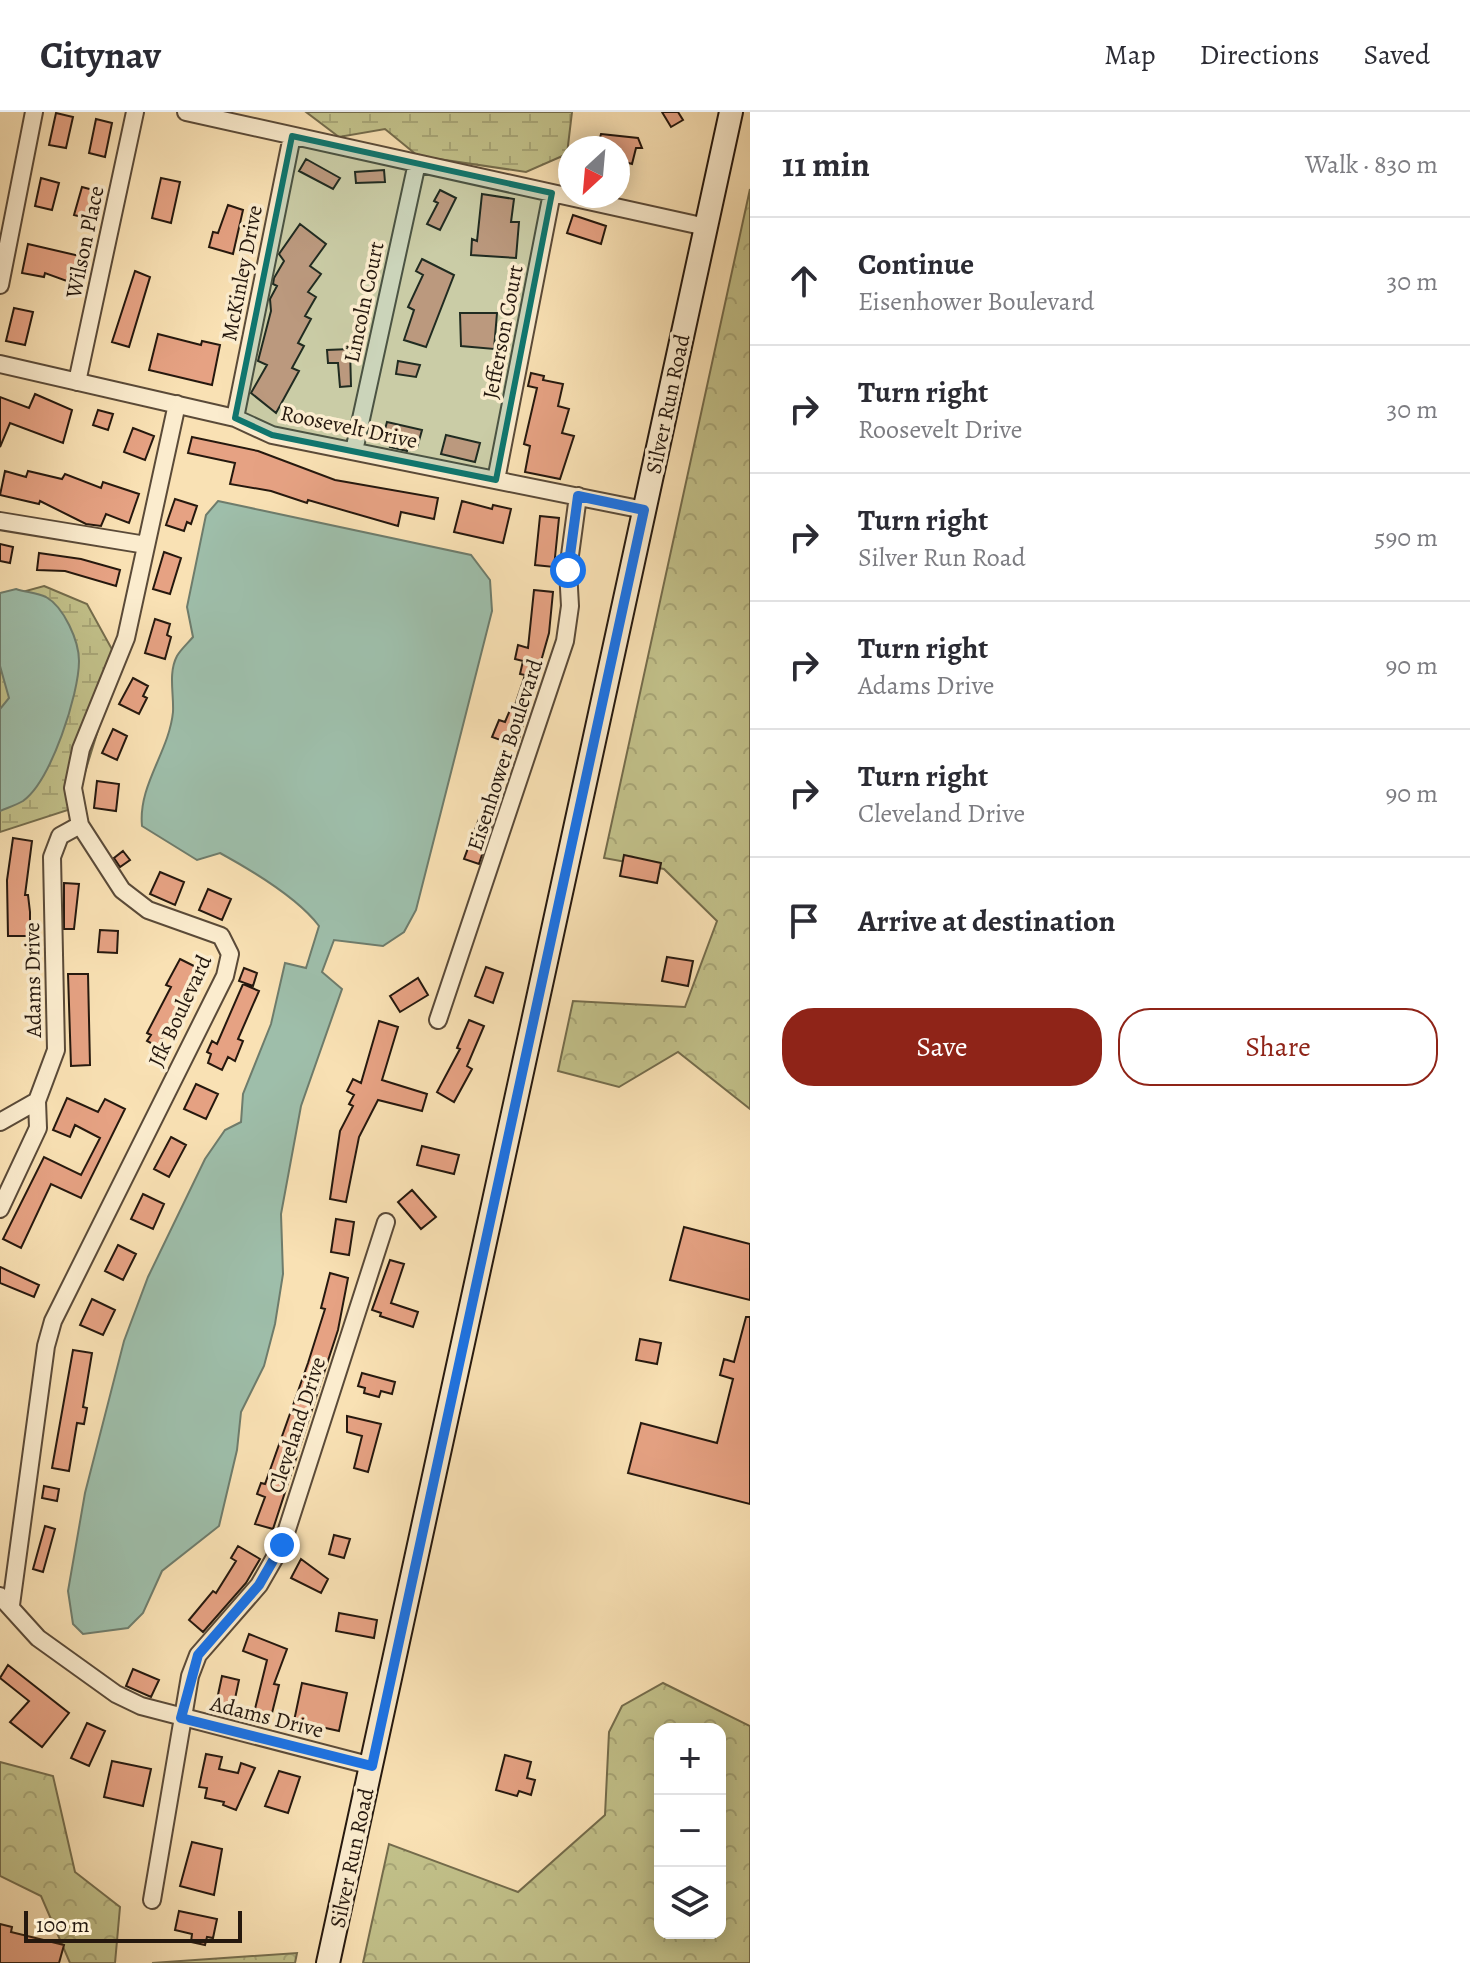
<!DOCTYPE html>
<meta charset="utf-8">
<style>
:root{--surface:#fff;--page:#f2f2f3;--text:#2b2b33;--muted:#7c7c81;--line:#e1e1e2;--accent:#8f2418}
body{margin:0;font-family:Alegreya,serif;background:var(--page);color:var(--text)}
.controls{position:absolute;right:24px;bottom:24px;display:grid;overflow:hidden;border-radius:16px;box-shadow:0 4px 20px #0003}
.controls button{width:72px;height:72px;display:grid;place-items:center;padding:0;border:0;border-bottom:2px solid var(--line);background:var(--surface);color:var(--text);font:40px sans-serif}
.compass{position:absolute;left:558px;top:24px;width:72px;height:72px;border-radius:50%;background:var(--surface);box-shadow:0 4px 20px #0003;rotate:206deg}
.scale{position:absolute;left:24px;bottom:20px;width:218px;box-sizing:border-box;padding-left:8px;border:4px solid #25180e;border-top:0;font-size:22px;line-height:28px;white-space:nowrap;color:#25180e;-webkit-text-stroke:6px #fbecce;paint-order:stroke}
.stop{position:absolute;width:24px;height:24px;margin:-18px;border:6px solid #1a73e8;border-radius:50%;background:#fff}
.stop.end{background:#1a73e8;border-color:#fff;box-shadow:0 2px 8px #0008}
.list{margin:0;padding:0;list-style:none}
h2{display:flex;justify-content:space-between;align-items:center;height:104px;margin:0;padding:0 32px;font-size:34px}
h2 small{font-size:26px;font-weight:400;color:var(--muted)}
.list li{display:grid;grid-template-columns:52px 1fr auto;gap:24px;align-items:center;box-sizing:border-box;height:128px;padding:0 32px;border-top:2px solid var(--line)}
.list b{display:block;font-size:30px;white-space:nowrap}
.list p{margin:0;font-size:26px;white-space:nowrap;color:var(--muted)}
.list em{font-size:26px;font-style:normal;color:var(--muted)}
.actions{display:flex;gap:16px;padding:24px 32px}
.actions a{flex:1;padding:18px 0;border:2px solid var(--accent);border-radius:32px;text-align:center;font-size:28px;color:var(--accent)}
.actions .main{background:var(--accent);color:#fff}
.icon{flex:none;width:44px;height:44px;fill:none;stroke:currentColor;stroke-width:2;stroke-linecap:round;stroke-linejoin:round}
.map{position:relative;flex:none;width:750px;height:1851px;overflow:hidden}
header{display:flex;align-items:center;gap:48px;box-sizing:border-box;height:112px;padding:0 40px;background:var(--surface);border-bottom:2px solid var(--line)}
header strong{font-size:38px}
nav{display:flex;gap:44px;margin-inline-start:auto;font-size:28px}
main{display:flex}
aside{flex:1;background:var(--surface)}
.map>svg:first-child{display:block}
.forest{fill:url(#forest-crowns);stroke:#746c4c;stroke-width:2;fill-rule:evenodd}
.wetland{fill:url(#wetland-marsh);stroke:#746c4c;stroke-width:2}
.water{fill:#9ebeaa;stroke:#6e7c6c;stroke-width:2}
.building{fill:#e6a283;stroke:#25180e;stroke-width:2}
.lines{fill:none;stroke-linecap:round;stroke-linejoin:round}
.street-casing{stroke:#5a4a38;stroke-width:20}
.secondary-casing{stroke:#25180e;stroke-width:26}
.street{stroke:#fbecce;stroke-width:16}
.secondary{stroke:#fbecce;stroke-width:22}
.route{stroke:#1a73e8;stroke-width:10}
.marked{fill:#0f766e;fill-opacity:0.2;stroke:#0f766e;stroke-width:6;stroke-linejoin:round}
.labels{text-anchor:middle;dominant-baseline:central;stroke-width:7;stroke-linejoin:round;paint-order:stroke}
.street-label{font-size:22px;fill:#25180e;stroke:#fbecce}
</style>
<header>
<strong>Citynav</strong>
<nav><a>Map</a><a>Directions</a><a>Saved</a></nav>
</header>
<main>
<div class="map">
<svg width="750" height="1851" viewBox="0 0 750 1851">
<defs>
<pattern id="forest-crowns" width="20" height="18" patternUnits="userSpaceOnUse" patternTransform="scale(2)"><rect width="20" height="18" fill="#c2c18a"/><path d="M2 6a3 3 0 1 1 6 0M12 15a3 3 0 1 1 6 0" fill="none" stroke="#a7a576"/></pattern>
<pattern id="wetland-marsh" width="20" height="14" patternUnits="userSpaceOnUse" patternTransform="scale(2)"><rect width="20" height="14" fill="#c2c18a"/><path d="M1 5h8M5 5V1M11 12h8M15 12V8" fill="none" stroke="#a7a576"/></pattern>
</defs>
<rect width="100%" height="100%" fill="#f9e1b4"/>
<filter id="stains"><feTurbulence type="fractalNoise" baseFrequency=".0025" numOctaves="4"/><feColorMatrix values="0 0 0 0 .2 0 0 0 0 .09 0 0 0 0 .02 0 0 0 .5 -.17"/></filter>
<radialGradient id="worn" r=".72"><stop offset=".6" stop-color="#630" stop-opacity="0"/><stop offset="1" stop-color="#630" stop-opacity=".3"/></radialGradient>
<path class="forest" d="M750,77V997L678,940L619,975L558,959L573,889L685,895L717,809L664,757L604,746Z
M663,1571L750,1614V1851H363L389,1732L518,1780L605,1703L609,1620L622,1594ZM720,1617V1821H660V1617Z
M0,1650L53,1664L75,1760L120,1795L115,1851H70L41,1784L0,1764Z
M297,1841L295,1851H152Z"/>
<path class="wetland" d="M306,0H572L567,42L526,60L418,44L385,17L339,25Z
M44,474L87,492L119,550L74,696L0,720V486Z"/>
<path class="water" d="M218,389L471,443L490,468L492,499L416,798L404,820L383,834L334,828L322,860L342,877L301,994L281,1102L283,1162L275,1212L264,1254L241,1300L237,1338L219,1414L162,1459L143,1501L128,1516L83,1522L73,1512L68,1479L85,1381L124,1229L148,1165L205,1047L225,1018L241,1010L243,982L271,912L285,851L306,856L319,814C298,786 251,758 220,741L197,748L142,714C138,673 169,640 173,600C174,582 168,561 177,544C181,537 188,531 193,525L187,495L206,403Z
M16,477C25,480 37,481 46,485C64,495 79,529 79,549C79,582 51,669 23,689C16,693 7,696 0,699V597L9,586L0,554V481Z"/>
<path class="building" d="M662,0H678L683,8L671,15Z
M56,1L73,5L66,36L49,33Z
M96,7L112,11L105,45L89,41Z
M601,22L638,26L642,36H636L632,52L618,48V36H597Z
M306,47L340,66L333,77L299,59Z
M384,58L385,70L356,71L355,60Z
M41,66L59,71L52,98L35,94Z
M161,66L180,70L171,111L152,106Z
M82,75L97,79L90,107L74,103Z
M440,78L456,86L440,118L427,112L438,91L434,89Z
M482,82L514,87L511,110H519L516,146L471,143L472,127L477,129Z
M228,93L243,98L233,142L209,135L213,120L218,121Z
M573,103L606,114L601,132L567,121Z
M300,112L326,132L310,154L321,162L308,180L316,185L305,204L311,207L298,231L304,234L292,256L299,259L276,301L251,281L267,253L258,249L271,199L270,187L277,174L273,172L274,166L284,149L279,142Z
M28,132L84,145L75,172L45,161L44,165L22,161Z
M422,147L454,163L426,235L404,228L414,198L408,195L423,163L416,159Z
M135,159L150,165L129,235L112,230Z
M14,196L33,200L25,233L6,229Z
M460,201H497L494,237L461,234Z
M158,222L201,233L202,229L220,233L212,273L149,258Z
M350,237L351,274L340,275L338,251H328L327,238Z
M398,249L420,253L416,265L396,262Z
M531,261L544,264L543,268L563,272L558,294L569,297L562,321L574,324L560,367L525,360L530,334L524,332L537,276L528,274Z
M35,282L72,298L63,331L10,311L0,335V285L29,296Z
M98,298L113,302L108,318L93,313Z
M387,310L422,318L417,336L408,334L407,339L390,335L391,331L382,328Z
M133,316L154,324L145,348L124,340Z
M446,323L480,331L475,350L441,342Z
M192,325L258,339L335,368L438,386L434,407L401,400L398,414L308,388L307,391L271,379L230,372L235,351L188,341Z
M5,359L26,365L28,359L62,367L65,362L101,376L103,370L139,382L129,411L106,402L101,414L86,412L40,389L39,392L0,383Z
M175,387L197,394L191,412L187,410L184,419L166,413Z
M462,389L492,397L493,393L511,397L503,431L454,420Z
M540,404L559,406L554,455L535,453Z
M0,432L13,435L10,451L0,449Z
M164,440L181,446L170,482L153,477Z
M39,441L81,447L120,458L116,474L65,459L37,458Z
M534,478L553,480L549,521L517,634L492,625L499,608L505,610L510,598L513,599L525,563L520,562L523,549L515,547L518,533L528,536Z
M155,507L170,512L167,523L171,525L165,547L145,541Z
M133,566L148,574L143,584L147,586L139,602L119,592Z
M113,617L127,624L117,648L102,641Z
M97,669L119,672L116,699L94,696Z
M480,704L493,709L479,752L464,747Z
M13,726L32,729L25,783H28L30,800V824H8L7,768Z
M123,739L130,748L120,755L114,746Z
M624,743L661,751L657,771L620,764Z
M160,760L184,770L175,793L150,782Z
M64,771L79,772L74,817H64Z
M208,777L231,787L222,808L199,798Z
M100,818L118,819L117,841L98,840Z
M667,845L693,849L688,874L662,869Z
M180,847L196,855L158,935L147,929L151,923L147,921L171,875L166,873Z
M486,855L503,861L493,891L475,884Z
M244,856L257,861L253,874L239,869Z
M68,862H88L90,953L71,954Z
M418,866L428,883L400,900L390,884Z
M243,872L259,879L238,927L243,929L235,949L228,945L222,958L208,951L211,942L207,940L212,929L217,932Z
M469,908L484,914L467,954L472,957L454,990L437,980L460,937L457,936Z
M379,909L398,915L382,968L427,982L422,999L378,988L359,1025L346,1090L330,1087L340,1019L353,994L349,992L354,983L347,979L353,967L361,971Z
M196,972L218,982L206,1007L184,997Z
M67,986L98,1000L105,987L125,997L81,1086L51,1072L21,1136L3,1127L44,1045L81,1063L100,1026L75,1013L70,1025L53,1018Z
M171,1025L186,1033L169,1065L154,1057Z
M422,1034L459,1043L454,1062L417,1053Z
M412,1078L436,1105L421,1117L398,1090Z
M143,1082L164,1092L153,1117L131,1107Z
M336,1107L354,1110L349,1143L331,1140Z
M684,1115L750,1132V1188L670,1168Z
M118,1133L136,1142L123,1168L105,1159Z
M390,1148L404,1152L391,1191L418,1200L413,1215L380,1204L381,1201L372,1198Z
M0,1155L39,1173L34,1185L0,1171Z
M330,1161L348,1166L338,1218L273,1417L255,1412L265,1385L257,1382L261,1371L265,1372L308,1251L325,1197L321,1196Z
M92,1187L115,1198L103,1223L80,1213Z
M746,1205H750V1392L628,1361L641,1311L717,1331L733,1267L720,1263L724,1247L734,1250Z
M640,1227L661,1231L657,1252L636,1248Z
M73,1238L92,1241L83,1295L87,1296L84,1312L77,1311L69,1359L52,1356Z
M362,1261L395,1270L392,1282L381,1279L379,1285L364,1281L365,1276L358,1274Z
M347,1304L381,1312L368,1360L354,1356L362,1324L347,1320Z
M44,1374L59,1377L57,1389L42,1386Z
M45,1414L55,1417L43,1460L33,1457Z
M334,1423L350,1427L344,1446L329,1442Z
M238,1434L260,1447L246,1471L203,1520L189,1508L213,1479L216,1481L236,1449L231,1446Z
M301,1447L328,1467L321,1481L291,1466Z
M339,1501L377,1508L374,1526L336,1519Z
M249,1522L287,1537L274,1572L279,1573L271,1605L254,1601L267,1548L243,1539Z
M8,1553L69,1601L42,1635L10,1610L29,1589L0,1566Z
M133,1557L159,1568L151,1585L126,1574Z
M222,1564L239,1568L233,1596L216,1592Z
M302,1571L347,1581L339,1619L294,1609Z
M87,1611L105,1619L89,1654L71,1646Z
M206,1642L222,1645L219,1657L238,1661L241,1651L255,1656L236,1698L223,1693L224,1690L205,1686L207,1676L199,1675Z
M505,1643L531,1650L527,1666L535,1668L531,1683L519,1679L517,1684L496,1678Z
M112,1649L151,1657L143,1694L104,1685Z
M279,1659L300,1665L288,1701L265,1694Z
M192,1730L222,1737L214,1783L180,1774Z
M179,1799L217,1807L213,1826L207,1825L205,1833L191,1830L192,1822L175,1818Z
M0,1812L12,1815L11,1820L64,1833L59,1851H0Z"/>
<g class="lines">
<g class="street-casing">
<path id="street" d="M186,0L706,115
M0,173L34,0
M0,252L235,306L272,323L644,398
M77,270L135,0
M235,306L292,24
M354,339L417,51
M496,368L552,81
M0,409L146,433
M438,908L565,529L570,494L568,458L578,384
M0,1010L37,989L56,938L52,745L60,724L80,713
M0,1097L38,1016L37,989
M0,1484L38,1526L116,1582L141,1594L372,1654
M11,1493L46,1234L53,1209L225,864L230,842L221,824L148,798L122,778L80,713L73,676L81,637L126,526L177,292
M152,1788L190,1564L198,1543L259,1473L282,1433L386,1110"/>
</g>
<g class="secondary-casing">
<path id="secondary" d="M328,1851L731,0"/>
</g>
<use href="#street" class="street"/>
<use href="#secondary" class="secondary"/>
</g>
<g class="lines">
<path class="route" d="M282,1433L259,1473L198,1543L181,1606L372,1654L644,398L578,384L568,458"/>
</g>
<path class="marked" d="M292,24L552,81L496,368L272,323L235,306Z"/>
<g class="labels">
<g class="street-label">
<text transform="translate(85 130) rotate(-78)">Wilson Place</text>
<text transform="translate(242 161) rotate(-79)">McKinley Drive</text>
<text transform="translate(364 190) rotate(-78)">Lincoln Court</text>
<text transform="translate(503 220) rotate(-79)">Jefferson Court</text>
<text transform="translate(668 292) rotate(-78)">Silver Run Road</text>
<text transform="translate(349 315) rotate(12)">Roosevelt Drive</text>
<text transform="translate(505 643) rotate(-72)">Eisenhower Boulevard</text>
<text transform="translate(33 868) rotate(-91)">Adams Drive</text>
<text transform="translate(180 899) rotate(-65)">Jfk Boulevard</text>
<text transform="translate(297 1313) rotate(-72)">Cleveland Drive</text>
<text transform="translate(267 1605) rotate(14)">Adams Drive</text>
<text transform="translate(352 1746) rotate(-78)">Silver Run Road</text>
</g>
</g>
<rect width="100%" height="100%" filter="url(#stains)"/>
<rect width="100%" height="100%" fill="url(#worn)"/>
</svg>
<div class="controls">
<button>+</button>
<button>−</button>
<button><svg class="icon" aria-label="layers" viewBox="0 0 24 24"><path d="M12 4l9 5-9 5-9-5zM3 14l9 5 9-5"/></svg></button>
</div>
<svg class="compass" viewBox="-18 -18 36 36"><path d="M0-13l5 13h-10z" fill="#e53935"/><path d="M0 13l5-13h-10z" fill="#7c7c81"/></svg>
<div class="scale">100 m</div>
<div class="stop" style="left:568px;top:458px"></div>
<div class="stop end" style="left:282px;top:1433px"></div>
</div>
<aside>
<h2>11 min<small>Walk · 830 m</small></h2>
<ul class="list">
<li><svg class="icon" aria-label="ahead" viewBox="0 0 24 24"><path d="M12 20V5M6 11l6-6 6 6"/></svg><div><b>Continue</b><p>Eisenhower Boulevard</p></div><em>30 m</em></li>
<li><svg class="icon" aria-label="right" viewBox="0 0 24 24"><path d="M7 20v-9h11M14 6l5 5-5 5"/></svg><div><b>Turn right</b><p>Roosevelt Drive</p></div><em>30 m</em></li>
<li><svg class="icon" aria-label="right" viewBox="0 0 24 24"><path d="M7 20v-9h11M14 6l5 5-5 5"/></svg><div><b>Turn right</b><p>Silver Run Road</p></div><em>590 m</em></li>
<li><svg class="icon" aria-label="right" viewBox="0 0 24 24"><path d="M7 20v-9h11M14 6l5 5-5 5"/></svg><div><b>Turn right</b><p>Adams Drive</p></div><em>90 m</em></li>
<li><svg class="icon" aria-label="right" viewBox="0 0 24 24"><path d="M7 20v-9h11M14 6l5 5-5 5"/></svg><div><b>Turn right</b><p>Cleveland Drive</p></div><em>90 m</em></li>
<li><svg class="icon" aria-label="arrive" viewBox="0 0 24 24"><path d="M6 21V4h12l-3 4 3 4H6"/></svg><div><b>Arrive at destination</b></div></li>
</ul>
<div class="actions"><a class="main">Save</a><a>Share</a></div>
</aside>
</main>
